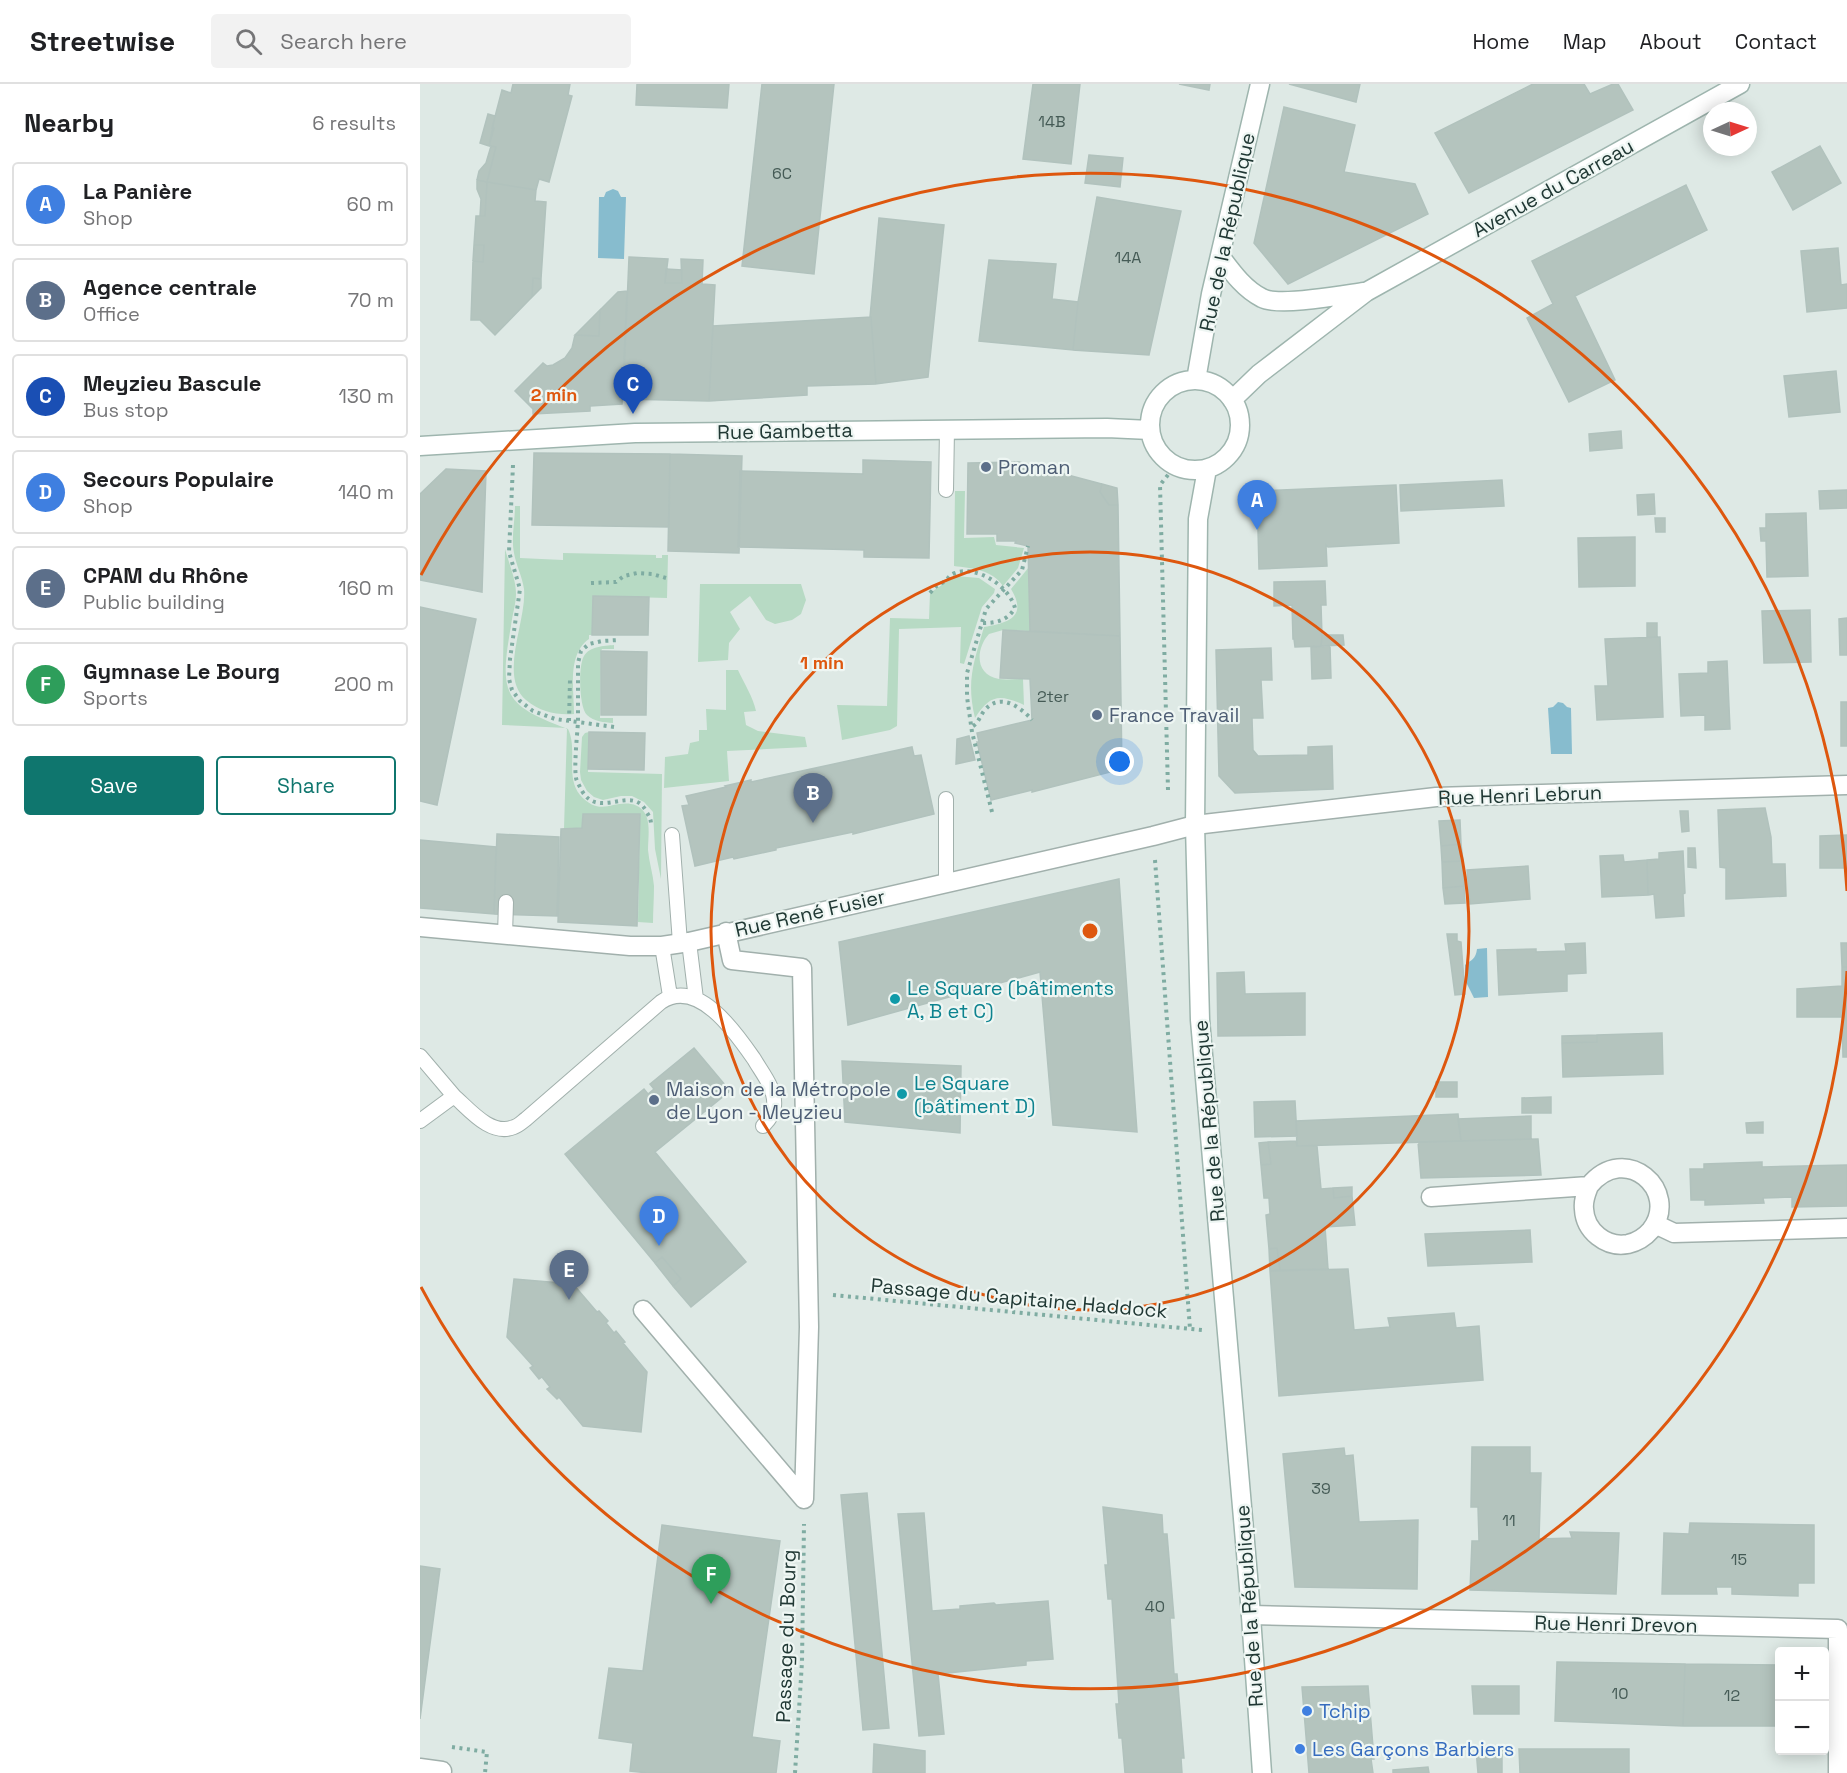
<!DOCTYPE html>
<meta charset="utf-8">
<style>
:root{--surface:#fff;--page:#f2f2f2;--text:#202124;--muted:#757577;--line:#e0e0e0;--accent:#0f766e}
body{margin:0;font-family:"Space Grotesk",sans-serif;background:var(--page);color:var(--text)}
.controls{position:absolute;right:18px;bottom:18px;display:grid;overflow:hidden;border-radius:6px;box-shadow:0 3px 15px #0003}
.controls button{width:54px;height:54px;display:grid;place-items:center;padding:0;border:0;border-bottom:2px solid var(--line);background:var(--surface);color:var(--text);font:30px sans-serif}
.compass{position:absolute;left:1283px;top:18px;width:54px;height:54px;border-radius:50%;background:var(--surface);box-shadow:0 3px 15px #0003;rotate:86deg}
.you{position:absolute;left:700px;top:678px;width:21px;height:21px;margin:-15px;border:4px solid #fff;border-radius:50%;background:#1a73e8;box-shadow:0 0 0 9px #1a73e833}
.badge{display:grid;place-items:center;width:39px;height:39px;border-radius:50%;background:var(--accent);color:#fff;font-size:20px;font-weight:700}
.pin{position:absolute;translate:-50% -50px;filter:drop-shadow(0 2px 3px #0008)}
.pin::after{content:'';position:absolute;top:32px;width:21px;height:18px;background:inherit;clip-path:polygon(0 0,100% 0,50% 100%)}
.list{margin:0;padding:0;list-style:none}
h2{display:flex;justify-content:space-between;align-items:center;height:78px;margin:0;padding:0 24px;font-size:26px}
h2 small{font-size:20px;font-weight:400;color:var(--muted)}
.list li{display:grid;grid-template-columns:39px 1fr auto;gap:18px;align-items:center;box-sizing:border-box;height:84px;margin:0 12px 12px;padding:0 12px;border:2px solid var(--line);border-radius:6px}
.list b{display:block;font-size:22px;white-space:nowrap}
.list p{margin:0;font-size:20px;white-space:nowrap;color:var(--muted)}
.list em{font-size:20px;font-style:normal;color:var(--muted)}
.actions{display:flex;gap:12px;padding:18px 24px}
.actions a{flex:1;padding:14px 0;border:2px solid var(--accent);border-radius:6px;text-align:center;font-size:21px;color:var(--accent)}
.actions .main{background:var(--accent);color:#fff}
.icon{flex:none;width:33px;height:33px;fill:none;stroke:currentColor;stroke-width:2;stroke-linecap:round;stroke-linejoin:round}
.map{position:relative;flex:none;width:1427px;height:1689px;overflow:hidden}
header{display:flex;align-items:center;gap:36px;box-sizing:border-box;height:84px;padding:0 30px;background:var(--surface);border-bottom:2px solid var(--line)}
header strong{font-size:28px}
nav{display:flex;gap:33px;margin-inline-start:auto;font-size:21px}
.search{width:420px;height:54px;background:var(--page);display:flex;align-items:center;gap:15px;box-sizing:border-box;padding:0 21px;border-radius:6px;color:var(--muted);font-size:22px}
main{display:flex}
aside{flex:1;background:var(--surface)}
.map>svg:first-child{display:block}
.green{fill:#b7dac4}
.water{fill:#87bcce}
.building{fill:#b4c4be;stroke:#b1c2bd;stroke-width:1.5}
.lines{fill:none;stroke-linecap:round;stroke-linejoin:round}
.lane-casing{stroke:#a1b0ac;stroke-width:16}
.street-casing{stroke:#a1b0ac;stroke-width:21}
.secondary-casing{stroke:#9eb5ae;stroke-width:21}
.path{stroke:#7faca2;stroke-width:4;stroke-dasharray:3 4.5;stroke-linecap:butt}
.lane{stroke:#fff;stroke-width:14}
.street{stroke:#fff;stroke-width:18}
.secondary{stroke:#fff;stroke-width:18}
.ring{fill:none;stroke:#de570e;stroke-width:3}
.service-dot{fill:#5c6f8a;stroke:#eef6f3;stroke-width:2}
.culture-dot{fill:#0f9aa8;stroke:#eef6f3;stroke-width:2}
.shop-dot{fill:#3f7fe0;stroke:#eef6f3;stroke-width:2}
.labels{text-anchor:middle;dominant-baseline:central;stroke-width:4.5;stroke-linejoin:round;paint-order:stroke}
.number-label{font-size:16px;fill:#455b56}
.street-label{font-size:20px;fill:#203834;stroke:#eef6f3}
.service-label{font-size:20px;fill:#4e5e75;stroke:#eef6f3;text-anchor:start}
.culture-label{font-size:20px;fill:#0d838f;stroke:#eef6f3;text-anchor:start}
.shop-label{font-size:20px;fill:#366cbe;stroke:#eef6f3;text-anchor:start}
.centre{fill:#de570e;stroke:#eef6f3;stroke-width:3}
.ring-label{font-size:18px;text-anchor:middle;font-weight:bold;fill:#de570e;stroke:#eef6f3;stroke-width:4.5;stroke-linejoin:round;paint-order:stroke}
</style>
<header>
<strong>Streetwise</strong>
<div class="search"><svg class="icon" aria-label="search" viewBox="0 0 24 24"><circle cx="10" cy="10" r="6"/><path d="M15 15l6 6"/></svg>Search here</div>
<nav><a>Home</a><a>Map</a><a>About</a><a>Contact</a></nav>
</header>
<main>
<aside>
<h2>Nearby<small>6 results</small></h2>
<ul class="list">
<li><span class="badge" style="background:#3f7fe0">A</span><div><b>La Panière</b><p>Shop</p></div><em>60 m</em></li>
<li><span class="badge" style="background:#5c6f8a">B</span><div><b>Agence centrale</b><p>Office</p></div><em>70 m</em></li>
<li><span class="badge" style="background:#1a4fb4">C</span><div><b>Meyzieu Bascule</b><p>Bus stop</p></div><em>130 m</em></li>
<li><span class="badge" style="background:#3f7fe0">D</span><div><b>Secours Populaire</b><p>Shop</p></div><em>140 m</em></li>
<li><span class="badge" style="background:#5c6f8a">E</span><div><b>CPAM du Rhône</b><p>Public building</p></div><em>160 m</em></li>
<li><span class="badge" style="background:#2e9e5b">F</span><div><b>Gymnase Le Bourg</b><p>Sports</p></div><em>200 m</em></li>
</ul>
<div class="actions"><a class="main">Save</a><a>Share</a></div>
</aside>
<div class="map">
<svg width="1427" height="1689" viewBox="0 0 1427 1689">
<rect width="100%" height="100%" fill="#dee9e5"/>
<path class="green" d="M535,407H545L544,454L574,453L576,461L604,464L598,484L583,502C573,486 551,484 534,482Z
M95,422H100V474L143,476V469L236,471V474H242V471H248L247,514L173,512L172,551H169V555C147,570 154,606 154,630C135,631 121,628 106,616C78,592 107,537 104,505C102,492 96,481 94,469C91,454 95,437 95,422Z
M85,465C89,480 96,495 96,510C96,520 92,532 91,542C79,610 83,621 148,645C158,665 145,693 160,711C180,733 191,717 211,720C219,721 225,727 227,734C230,744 228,756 228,766C229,778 233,790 234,802C234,815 233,827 233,839L218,838L220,730H163L162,744L144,745L147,644L82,641Z
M609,483L610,547L583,546L569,550C556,564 554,591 579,595C586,596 595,595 603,595L604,621C580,610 570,610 555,634C546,597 554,578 564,543C588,539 608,533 591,505Z
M535,492L559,494L575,505L574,509L562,523L544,580L540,579L541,543L479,545L477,642L470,646L422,656L417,621L467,622L470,534L509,535L510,509Z
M280,500H381L386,516L381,530L372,536L355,540L346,536L330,512L310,528L320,545L309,559L308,576L278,578Z
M194,561V565H182L181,567L180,634H193V639C184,638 174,638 167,631C159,624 158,581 164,572C170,562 184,562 194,561Z
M306,586H318C324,599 333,613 336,627L324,628L326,641L338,647L385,653L387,663L307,667L309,697L244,704L245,673L268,670L270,659L279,657V646H287L286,625L306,626Z
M169,648L168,688L242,690L241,795L235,765L233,728L224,718L212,712H201L183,716L174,713L167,707L161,696L160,688L162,653L165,649Z"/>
<path class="water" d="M193,105L198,107L201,113H206L204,175L178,174L179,113H184L186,108Z
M1138,618L1143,619L1147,623L1151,624L1152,670H1131L1128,624L1133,623Z
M1067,864L1068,913L1054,914L1045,896V881C1051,876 1056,875 1057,865Z"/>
<path class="building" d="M93,0H150L148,11L152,12L129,98L119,95L116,106L67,98L76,63L69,62L74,44H72L82,6L91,9Z
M217,0H309L307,24L216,21Z
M342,0H414L394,190L322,182Z
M613,0H660L651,80L603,75Z
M759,0H790L789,6Z
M869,0H940L936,18Z
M1113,0H1164L1170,10L1193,0H1198L1213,26L1049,109L1015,49Z
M864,23L935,41L924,88L995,100L1008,130L868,200L834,159Z
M68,30L75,32L69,62L60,59Z
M71,62L76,63L67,98L57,96L59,87L66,79Z
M1400,62L1421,99L1373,126L1352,88Z
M669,71L703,74L700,103L665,99Z
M57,96L67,98L65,132H60L61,115L57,105Z
M67,98L116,106L115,117L126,118L121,195L113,194L112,213L75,251L60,236H51L53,177L63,178L64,161H54L56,132H65Z
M1266,101L1287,146L1155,212L1195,296L1149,318L1107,234L1133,220L1112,177Z
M677,113L761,127L729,271L653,266L658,218Z
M459,134L524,141L508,293L456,300L451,233H450Z
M54,161H64L63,178L53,177Z
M1418,164L1421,201L1427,200V224L1387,228L1381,167Z
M209,173L248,175L245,199H262L261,175L283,176L282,200L295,201L289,317L203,315Z
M569,176L636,180L632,215L658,218L653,266L559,257Z
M246,185L262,186V199H245Z
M113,194L121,195V204L112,213Z
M207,207L202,320L170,322V327L113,330V325L95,307L123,279L127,282L133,281L145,274L152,264L155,251L179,252L180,226L198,208Z
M180,226L179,252L155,251Z
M451,233L456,300L387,302V311L289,317L293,242Z
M1416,287L1420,328L1369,333L1364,292Z
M1201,347L1202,364L1170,367L1169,350Z
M114,369L250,370L249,443L112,441Z
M250,370L322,372L319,469L248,467Z
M443,376L511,378L509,474L444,473V466L318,463L320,387L443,390Z
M599,378L682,400L680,408L689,421H698L700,552L610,547L608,462L595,459L596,457H577V450H547L548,379Z
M26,385L66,387L62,508L0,496V410Z
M1082,396L1084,422L981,427L980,401Z
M682,400L697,404L698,421H689L680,408Z
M976,401L979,459L908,463L906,461L907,482L839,485L837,407Z
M1427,406V424L1400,425L1399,407Z
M1234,410L1235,430L1218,431L1217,411Z
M1386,429L1388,492L1347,493L1346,457H1341L1340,444H1346V430Z
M1235,434H1245V448H1236Z
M1215,453V502L1159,503L1158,454Z
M905,497L906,521H901L902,552L901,562L875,563L874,555H873L872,521L854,522V498Z
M173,512L229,513L228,551H172Z
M0,523L56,535L17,721L0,717Z
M1390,526L1391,578L1344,579L1342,527Z
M1427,534V571H1420L1419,535Z
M1227,539H1237V553H1227Z
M583,546L700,552L702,685L612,708V706L571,716L557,658H559L557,649L612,636L610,595L580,594Z
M902,551H923L924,561L901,562Z
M1240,553L1243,633L1177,636L1175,602H1188L1185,555Z
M910,562L911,594L892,595L891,563Z
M851,564L852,596H841L843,634H832L833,666L838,672L888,671V663L912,662L913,705L815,709L799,692L796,566Z
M181,567L227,568L226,631H181Z
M1307,577L1310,645L1285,646V631L1261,632L1259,590L1288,589V578Z
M1421,618H1427V662H1421Z
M169,648L225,649L224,686L168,685Z
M549,652L555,676L536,680L537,655Z
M492,663L494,672L501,671L514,730L433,750V748L356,764V766L314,775L313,773L275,782L262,722L269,721L266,712L306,703L305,702L331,696V698Z
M1345,724L1351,753L1352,780H1365L1366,812L1306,815V784L1300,783L1298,726Z
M1260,727H1268L1269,747L1262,748Z
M163,730H220L217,842L138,838L141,745L162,744Z
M1040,736L1041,760L1021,762L1019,737Z
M77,750L139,753L137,832L74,830Z
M1427,751V784H1400V752Z
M0,756L76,763L74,830L0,824Z
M1041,760L1043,777L1022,778L1021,762Z
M1268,764H1275L1276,784L1268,783Z
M1263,767L1265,809L1263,810L1264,832L1236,834L1234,810L1228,811L1227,776L1239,775V769Z
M1203,771L1204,778L1227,776L1228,811L1182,813L1180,772Z
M1043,777L1044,802L1023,804L1022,778Z
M1108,782L1110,815L1050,820L1047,786Z
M699,795L717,1048L633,1041L620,888L428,941L419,858Z
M1044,802L1045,819L1025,820L1023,804Z
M1027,850H1037V857L1041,858L1045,910L1035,911Z
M1165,859L1166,889L1147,890V907L1079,911L1077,866L1116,865V868L1146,867L1145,860Z
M1421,859H1427V883H1422Z
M1422,883H1427V973H1423L1422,933H1377V905L1422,902Z
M824,888L825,910L885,909V951L798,952L797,889Z
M1242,949L1243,990L1143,993L1142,959L1177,958V951Z
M1177,951V958L1142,959V952Z
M274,964L310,1007L235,1068L326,1178L271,1223L253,1202L261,1195L242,1173L235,1179L145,1070L224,1005L228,1010L234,1005L230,1000Z
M422,977L541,982L540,1049L425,1038Z
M1016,998H1037V1013H1016Z
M1131,1013V1029H1102V1014Z
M875,1017L877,1052L835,1053L834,1018Z
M1038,1030L1041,1057L877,1062L876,1037Z
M1111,1032V1055L1041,1057L1038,1035Z
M1343,1038V1049H1327L1326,1039Z
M1118,1055L1121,1091L1001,1094L998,1058Z
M876,1057L877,1062H897L901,1105L913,1104L914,1114L932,1112L935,1141L905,1143L908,1185L860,1186L857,1164L849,1165L846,1131L850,1130L849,1114H844L841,1081L851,1080L848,1058Z
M848,1058L851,1080L841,1081L839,1059Z
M1342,1078V1083L1427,1081V1122L1372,1123V1113L1343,1114L1344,1119L1285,1121V1116H1271L1270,1085H1284V1080Z
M932,1103V1112L914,1114L913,1104Z
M1110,1146L1112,1178L1008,1182L1005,1150Z
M857,1164L860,1186L850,1187L849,1165Z
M242,1173L261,1195L253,1202L235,1179Z
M928,1185L934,1246L970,1243L968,1234L1034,1229L1036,1244L1059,1242L1063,1296L859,1312L850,1187Z
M94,1195L153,1200L177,1228L179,1227L188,1237L186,1239L194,1249L196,1247L205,1258L203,1259L227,1288L221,1348L163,1342L139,1313L137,1315L127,1305L130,1303L122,1293L119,1295L110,1284L113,1282L87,1253Z
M1052,1363H1110V1389H1121L1119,1455L1152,1454L1150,1448L1199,1449L1196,1510L1050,1506L1052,1457H1059L1058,1423H1051Z
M924,1364L925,1372L933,1371L939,1438L998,1436L997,1505L875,1503L863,1370Z
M447,1409L469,1644L443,1646L421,1411Z
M683,1423L742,1431L743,1450H747L754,1534H750L754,1590H757L764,1674H761L762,1689H705L702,1654H699L696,1620H699L692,1515H688L685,1481H688Z
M504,1429L512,1527L540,1525V1522L574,1519L576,1521L628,1517L633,1575L606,1577V1581L518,1590L524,1650L499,1652L478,1430Z
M1270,1439L1394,1441V1499H1378V1512L1312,1510V1503H1296L1297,1510H1242L1244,1449L1269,1450Z
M242,1441L360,1457L332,1653L360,1657L356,1689H228L210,1687L213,1659L179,1654L189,1584L223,1587Z
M0,1482L20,1485L0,1635Z
M1137,1578L1265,1580L1263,1642L1135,1637Z
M1265,1580L1360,1581V1642H1263Z
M948,1602L954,1675H951L953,1689H889L882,1603Z
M1052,1602H1099V1630H1054Z
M454,1660L505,1667V1689H453Z
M1056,1665H1082V1689H1058Z
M1099,1665H1209V1689H1100Z
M1008,1683L1009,1689H973V1686Z"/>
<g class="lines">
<g class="lane-casing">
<path id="lane" d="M526,406L527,345
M526,715V798
M252,751L260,859
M85,851L86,818
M269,858L276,915
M242,862L250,912
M0,972L34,1012L0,1037
M34,1012C49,1025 71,1053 94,1043C98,1042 102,1038 106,1035L241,918C278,893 316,949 334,975C342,989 356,1005 354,1022C354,1030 349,1036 343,1042"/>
</g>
<g class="street-casing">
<path id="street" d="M0,843L210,862H242L269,858L733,752L775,741L1016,713L1427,701
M306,848L312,876L382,884L389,1243L384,1415
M1011,1113L1169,1102C1205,1057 1261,1107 1231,1146C1225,1153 1217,1158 1208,1160C1186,1164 1165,1147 1164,1125C1163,1116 1166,1110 1169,1102
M1235,1140L1254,1149L1427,1144
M223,1226L384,1415
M831,1531L1418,1545V1689
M0,1684L22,1687"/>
</g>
<g class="secondary-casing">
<path id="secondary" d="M800,172C812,188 824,205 842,214C859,223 923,211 944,208
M776,296L791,210L840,0
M730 341a45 45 0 1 1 90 0a45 45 0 1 1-90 0Z
M812,316L839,290L946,208L1320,0
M0,362L215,349L687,344L730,346
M787,385L778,435L775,741L780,936L829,1504L842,1689"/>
</g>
<path class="path" d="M93,381L89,468L100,505L90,575L89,595L92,606L100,617L113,627L135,635L158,638C157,653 154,681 156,694C157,698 160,703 162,707C179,736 212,700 226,727C229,732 231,735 231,740
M171,499L196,498L204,492L217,489L232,490L246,494
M510,509C516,502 516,502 524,498C528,495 529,491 535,489C557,481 589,502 595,524C587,537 576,539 562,539
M149,637L150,596
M553,642C559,638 560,632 564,627C579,608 600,622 612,636
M194,643L158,638V579L161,567L169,560L182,557L199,556
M748,706L740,401L755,382
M572,728L552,648L547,613V589L566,525L602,486L608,462
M735,776L770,1245
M413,1211L782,1246
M32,1663L67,1668L65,1689
M375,1689L382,1578L384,1440"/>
<use href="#lane" class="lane"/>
<use href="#street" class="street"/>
<use href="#secondary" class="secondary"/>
</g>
<g class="ring">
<circle cx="670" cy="847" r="379"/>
<path d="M1427 887A758 758 0 0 1 1 1203M1 491A758 758 0 0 1 1427 807"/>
</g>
<g class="service-dot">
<circle cx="566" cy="383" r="6"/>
<circle cx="677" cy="631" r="6"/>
<circle cx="234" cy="1016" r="6"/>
</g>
<g class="culture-dot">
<circle cx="475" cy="915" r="6"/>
<circle cx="482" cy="1010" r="6"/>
</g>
<g class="shop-dot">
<circle cx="887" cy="1627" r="6"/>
<circle cx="880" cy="1665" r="6"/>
</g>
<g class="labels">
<g class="number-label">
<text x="632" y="37">14B</text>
<text x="362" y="89">6C</text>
<text x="708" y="173">14A</text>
<text x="633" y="612">2ter</text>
<text x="901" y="1404">39</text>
<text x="1089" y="1436">11</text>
<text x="1319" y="1475">15</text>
<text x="735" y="1522">40</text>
<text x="1200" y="1609">10</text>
<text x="1312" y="1611">12</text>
</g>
<g class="street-label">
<text transform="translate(1133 104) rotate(-29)">Avenue du Carreau</text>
<text transform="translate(807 148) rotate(-78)">Rue de la République</text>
<text transform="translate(365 347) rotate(-1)">Rue Gambetta</text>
<text transform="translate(1100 711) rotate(-2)">Rue Henri Lebrun</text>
<text transform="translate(390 829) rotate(-13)">Rue René Fusier</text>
<text transform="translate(789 1037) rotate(-95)">Rue de la République</text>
<text transform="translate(599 1214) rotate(5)">Passage du Capitaine Haddock</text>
<text transform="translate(829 1522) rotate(-94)">Rue de la République</text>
<text transform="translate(1196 1540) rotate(1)">Rue Henri Drevon</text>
<text transform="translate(366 1552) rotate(-88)">Passage du Bourg</text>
</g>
<g class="service-label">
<text x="578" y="383">Proman</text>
<text x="689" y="631">France Travail</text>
<text x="246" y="1005">Maison de la Métropole<tspan x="246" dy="23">de Lyon - Meyzieu</tspan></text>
</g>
<g class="culture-label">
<text x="487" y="904">Le Square (bâtiments<tspan x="487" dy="23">A, B et C)</tspan></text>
<text x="494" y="999">Le Square<tspan x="494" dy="23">(bâtiment D)</tspan></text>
</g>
<g class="shop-label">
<text x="899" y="1627">Tchip</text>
<text x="892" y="1665">Les Garçons Barbiers</text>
</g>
</g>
<circle cx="670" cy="847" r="9" class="centre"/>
<g class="ring-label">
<text x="134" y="317">2 min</text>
<text x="402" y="585">1 min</text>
</g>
</svg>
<div class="controls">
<button>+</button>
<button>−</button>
</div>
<svg class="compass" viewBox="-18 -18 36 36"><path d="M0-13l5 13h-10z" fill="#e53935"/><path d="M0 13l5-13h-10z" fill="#757577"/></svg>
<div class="you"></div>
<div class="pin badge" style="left:837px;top:446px;background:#3f7fe0">A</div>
<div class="pin badge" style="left:393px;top:739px;background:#5c6f8a">B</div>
<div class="pin badge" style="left:213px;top:330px;background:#1a4fb4">C</div>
<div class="pin badge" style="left:239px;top:1162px;background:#3f7fe0">D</div>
<div class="pin badge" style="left:149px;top:1216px;background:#5c6f8a">E</div>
<div class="pin badge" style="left:291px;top:1520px;background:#2e9e5b">F</div>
</div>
</main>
